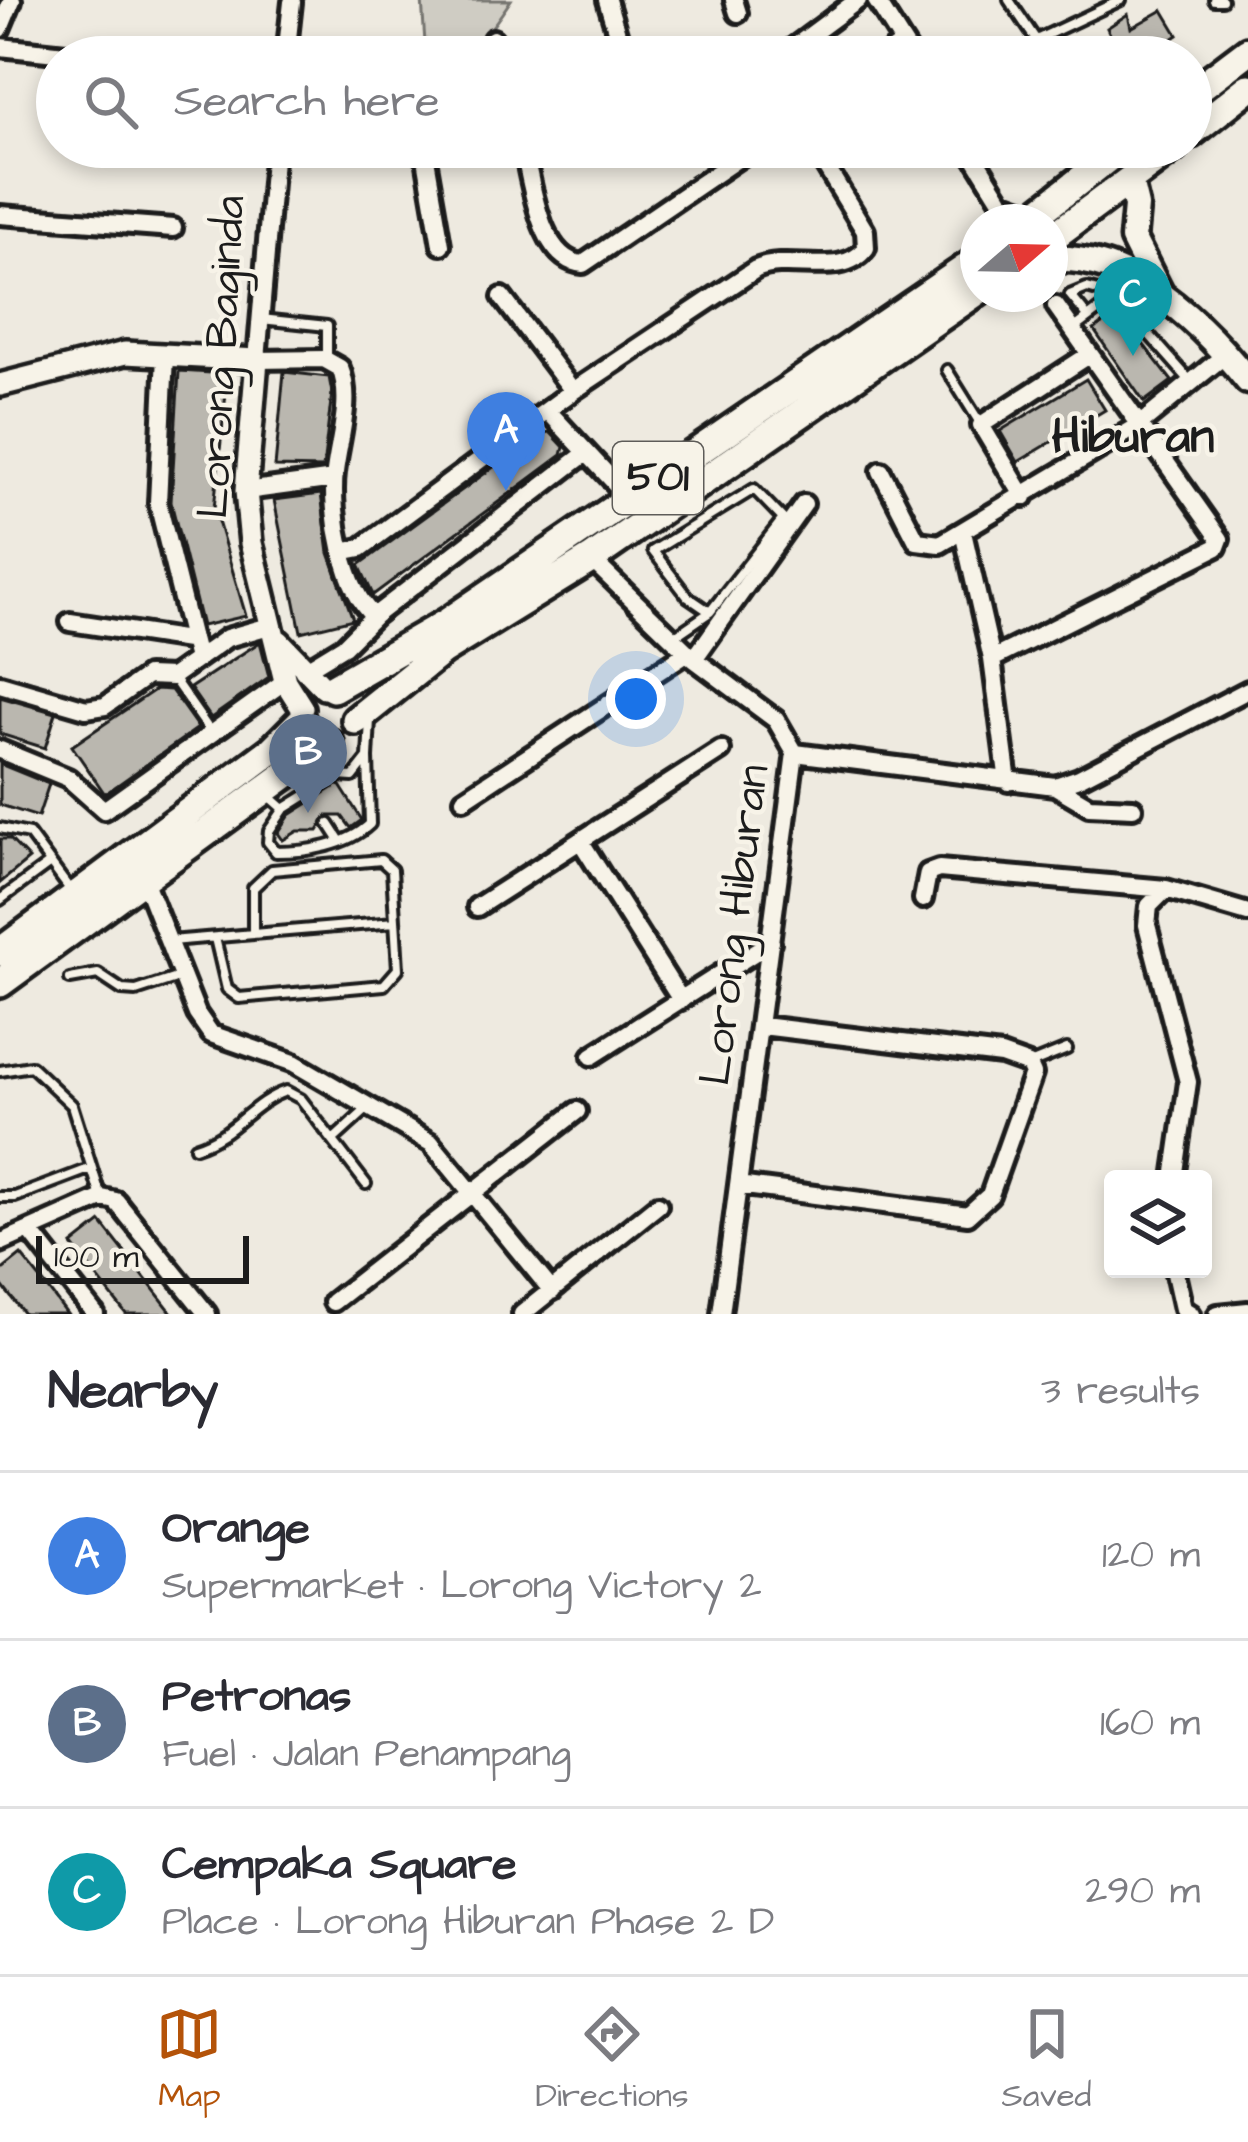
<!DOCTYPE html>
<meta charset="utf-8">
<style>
:root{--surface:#fff;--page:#f2f2f3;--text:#2b2b33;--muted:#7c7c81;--line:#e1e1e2;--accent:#b45309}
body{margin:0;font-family:"Architects Daughter",sans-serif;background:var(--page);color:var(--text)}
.controls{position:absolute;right:36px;bottom:36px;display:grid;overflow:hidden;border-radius:12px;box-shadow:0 6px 18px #0003}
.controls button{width:108px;height:108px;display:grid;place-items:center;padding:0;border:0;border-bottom:3px solid var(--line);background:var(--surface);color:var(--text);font:60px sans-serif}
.compass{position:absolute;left:960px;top:204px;width:108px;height:108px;border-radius:50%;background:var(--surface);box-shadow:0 6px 18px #0003;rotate:70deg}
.scale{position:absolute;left:36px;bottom:30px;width:213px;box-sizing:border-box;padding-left:12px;border:6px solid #1c1c1c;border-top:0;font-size:33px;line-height:42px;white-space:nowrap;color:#1c1c1c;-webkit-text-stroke:9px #f7f3e8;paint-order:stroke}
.you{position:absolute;left:636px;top:699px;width:42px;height:42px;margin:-30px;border:9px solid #fff;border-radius:50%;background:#1a73e8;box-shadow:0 0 0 18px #1a73e833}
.badge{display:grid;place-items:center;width:78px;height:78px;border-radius:50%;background:var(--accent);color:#fff;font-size:39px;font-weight:700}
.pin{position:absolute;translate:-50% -99px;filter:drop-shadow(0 3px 6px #0008)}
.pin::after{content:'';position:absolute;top:63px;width:42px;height:36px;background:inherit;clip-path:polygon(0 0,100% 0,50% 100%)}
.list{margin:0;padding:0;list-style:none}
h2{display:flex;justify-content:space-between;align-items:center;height:156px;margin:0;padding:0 48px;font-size:51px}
h2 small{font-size:39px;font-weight:400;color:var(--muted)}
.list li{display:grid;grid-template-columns:78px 1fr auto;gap:36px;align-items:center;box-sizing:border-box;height:168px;padding:0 48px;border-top:3px solid var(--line)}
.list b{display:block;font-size:45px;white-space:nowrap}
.list p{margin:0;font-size:39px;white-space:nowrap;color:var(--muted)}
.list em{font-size:39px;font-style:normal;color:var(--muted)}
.icon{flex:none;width:66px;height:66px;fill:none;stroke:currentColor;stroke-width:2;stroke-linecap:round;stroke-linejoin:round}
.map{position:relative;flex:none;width:1248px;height:1314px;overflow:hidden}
.search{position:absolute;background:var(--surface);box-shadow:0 6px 18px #0003;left:36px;right:36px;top:36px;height:132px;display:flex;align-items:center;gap:30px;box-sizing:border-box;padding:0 42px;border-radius:66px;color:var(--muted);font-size:45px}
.sheet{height:660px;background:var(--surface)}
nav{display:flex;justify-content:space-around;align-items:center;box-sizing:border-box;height:168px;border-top:3px solid var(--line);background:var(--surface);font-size:33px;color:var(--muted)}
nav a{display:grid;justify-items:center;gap:6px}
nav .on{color:var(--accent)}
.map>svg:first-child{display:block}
.green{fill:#cfccc3;stroke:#767470;stroke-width:3}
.building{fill:#bab7af;stroke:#1c1c1c;stroke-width:3}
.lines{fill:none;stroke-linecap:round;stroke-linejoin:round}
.service-casing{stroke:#1c1c1c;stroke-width:16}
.minor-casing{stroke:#1c1c1c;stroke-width:26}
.tertiary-casing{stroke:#1c1c1c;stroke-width:30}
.secondary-casing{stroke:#1c1c1c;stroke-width:33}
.primary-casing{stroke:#1c1c1c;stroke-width:36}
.service{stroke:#f7f3e8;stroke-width:8}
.minor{stroke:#f7f3e8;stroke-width:16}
.tertiary{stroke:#f7f3e8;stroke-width:21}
.secondary{stroke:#f7f3e8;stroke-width:24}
.primary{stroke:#f7f3e8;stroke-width:27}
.labels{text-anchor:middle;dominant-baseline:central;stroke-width:9;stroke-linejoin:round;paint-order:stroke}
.shield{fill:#f7f3e8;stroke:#5e5c59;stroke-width:3}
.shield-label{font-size:42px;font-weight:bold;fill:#1c1c1c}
.street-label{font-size:45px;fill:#1c1c1c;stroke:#f7f3e8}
.neighbourhood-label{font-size:48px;font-weight:bold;fill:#1c1c1c;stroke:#f7f3e8}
</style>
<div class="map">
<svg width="1248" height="1314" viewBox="0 0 1248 1314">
<rect width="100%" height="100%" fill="#eeeae0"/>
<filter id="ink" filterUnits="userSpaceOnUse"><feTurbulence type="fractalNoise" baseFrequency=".00833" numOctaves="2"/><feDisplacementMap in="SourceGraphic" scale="24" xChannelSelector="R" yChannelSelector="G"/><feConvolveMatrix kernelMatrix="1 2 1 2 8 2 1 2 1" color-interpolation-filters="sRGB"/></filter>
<g filter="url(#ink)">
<path class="green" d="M422,0H511C487,36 472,57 426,57Z"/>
<path class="building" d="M1163,10L1178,35L1160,47L1140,44L1131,56L1121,57L1107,28L1128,14L1131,28Z
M1118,312L1172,381L1144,402L1094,330Z
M179,371L228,374L214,508L246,616L202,626L171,502Z
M284,372L329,377L332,393L323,468L275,467Z
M1086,379L1105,410L1018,462L1000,431Z
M550,432L564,447L562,455L373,595L359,565L539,434Z
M321,494L329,553L353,619L301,632L274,500Z
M260,642L269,677L211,718L190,688Z
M156,689L171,690L198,728L105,794L72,746Z
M0,697L56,713L45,748L0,734Z
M0,764L49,784L38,817L0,805Z
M339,784L362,820L351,828L342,816H327L318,831H298L283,840L278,833L290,815Z
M0,839H10L29,859L0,883Z
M101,1222L173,1314H126L72,1245Z
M21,1255L42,1281L67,1314H24L0,1283V1272Z"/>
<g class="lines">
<g class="service-casing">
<path id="service" d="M1009,0L1036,40L1121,0
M1214,0H1222
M1088,317L1070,295L1087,288L1115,296
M261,319L327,326V358
M1072,330L1116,297L1192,383
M947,370L980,423
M754,489L783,519L710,612L688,597L653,551Z
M675,636L710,612
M173,678L212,734
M266,793L284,809L337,776L353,777L368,758L370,719
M284,809L269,831L268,842L276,852C307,852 347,846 370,824L368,758
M329,824L340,841
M0,828L29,834L71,891
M0,900L50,863
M215,938L227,989L239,998L384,985L398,969L392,870L381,860L272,870L253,888V934
M170,941L395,922
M70,979L98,974L122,990L136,991L182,976
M1030,1064L1067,1049
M0,1071L31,1066L72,1105L101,1197
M333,1140L367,1109
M195,1147C235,1135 250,1103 286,1091L301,1099L366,1184
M0,1197H15L89,1169"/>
</g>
<g class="minor-casing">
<path id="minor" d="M607,0L624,57
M734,0L738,13
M876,0L912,57
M0,29L12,0
M493,39L498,57
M0,47L94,57
M286,53L318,57
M286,57L292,2
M781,57L858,0
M884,57L903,43
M1143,57L1144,56
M275,147L257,360L324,359L340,368C353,399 339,439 335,472C330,512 344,590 374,616
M424,147L441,245
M523,147C532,181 539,261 583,264L755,147
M968,147L1002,202L1035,214
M0,215L173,228
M502,297L573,391
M165,355L158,503L197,659
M547,410L628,497
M881,471L917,541L940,544L1138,426L1225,355
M246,491L334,479
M1024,497L981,425L1089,355
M963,532L992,659L1008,782
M346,551L361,548L573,391L756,269C790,254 842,280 866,248L865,231L814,147
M591,559L694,659L776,720L795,753L721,1314
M70,622L188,640
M694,659L804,504
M992,659L1217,547L1220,539L1056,306
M303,671L344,646L374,616L586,453
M0,684L86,709L105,706L147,676L172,677L227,638L273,625
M0,750L68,778L104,810L285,681
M795,753L1055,786L1079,778L1248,690
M1055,786L1089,806L1133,808
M464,799L688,652
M581,842L681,1000
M143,877L197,1014L211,1034L294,1063L431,1143L552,1291
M1166,889L1149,906L1147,925L1188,1082L1174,1179
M923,899L928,873L939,869L1166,889L1248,913
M477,907L721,750
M592,1056L771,942
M738,1185L968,1215L990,1195L1033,1074L1029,1065L1001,1055L762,1026
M30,1231L95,1314
M0,1243L102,1198L116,1201L207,1314
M1174,1269L1183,1309L1191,1314
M333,1302L577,1111
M522,1314L658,1205
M1218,1314L1248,1311"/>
</g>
<g class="tertiary-casing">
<path id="tertiary" d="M0,385L125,353L257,360L246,491L251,543L285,681L302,708
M279,641L324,688"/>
</g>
<g class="secondary-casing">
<path id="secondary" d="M1130,181L1136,206L1133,239L1160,293
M1050,259C1130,253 1201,322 1248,381"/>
</g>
<g class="primary-casing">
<path id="primary" d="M1191,94L1248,51
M1191,133L1248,88
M1027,222L1122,147
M1050,239L1174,147
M333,688L448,622L978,260
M356,720L442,651L591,559L978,291
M0,952L272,750L301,721
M0,983L329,743"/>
</g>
<use href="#service" class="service"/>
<use href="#minor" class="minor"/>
<use href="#tertiary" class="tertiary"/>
<use href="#secondary" class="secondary"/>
<use href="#primary" class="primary"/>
</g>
</g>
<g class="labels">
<rect class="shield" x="613" y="442" width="90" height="72" rx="9"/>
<g class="shield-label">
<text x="658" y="478">501</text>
</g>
<g class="street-label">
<text transform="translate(222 357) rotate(-87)">Lorong Baginda</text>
<text transform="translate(735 925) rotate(-83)">Lorong Hiburan</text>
</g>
<g class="neighbourhood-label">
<text x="1133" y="438">Hiburan</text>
</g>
</g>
</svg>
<div class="controls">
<button><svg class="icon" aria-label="layers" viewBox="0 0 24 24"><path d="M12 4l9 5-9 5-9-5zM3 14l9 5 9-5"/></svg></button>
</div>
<svg class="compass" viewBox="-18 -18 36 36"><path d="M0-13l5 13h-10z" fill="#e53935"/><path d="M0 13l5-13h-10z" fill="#7c7c81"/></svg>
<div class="scale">100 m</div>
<div class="you"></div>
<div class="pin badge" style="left:506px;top:491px;background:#3f7fe0">A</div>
<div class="pin badge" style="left:308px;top:813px;background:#5c6f8a">B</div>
<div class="pin badge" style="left:1133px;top:356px;background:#0f9aa8">C</div>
<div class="search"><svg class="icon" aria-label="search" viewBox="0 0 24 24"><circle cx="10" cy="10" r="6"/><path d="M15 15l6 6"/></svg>Search here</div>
</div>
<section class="sheet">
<h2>Nearby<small>3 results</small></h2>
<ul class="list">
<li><span class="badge" style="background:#3f7fe0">A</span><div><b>Orange</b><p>Supermarket · Lorong Victory 2</p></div><em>120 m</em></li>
<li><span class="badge" style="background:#5c6f8a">B</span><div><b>Petronas</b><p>Fuel · Jalan Penampang</p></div><em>160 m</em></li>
<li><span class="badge" style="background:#0f9aa8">C</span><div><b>Cempaka Square</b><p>Place · Lorong Hiburan Phase 2 D</p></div><em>290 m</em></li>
</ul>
</section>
<nav>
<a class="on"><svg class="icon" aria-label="map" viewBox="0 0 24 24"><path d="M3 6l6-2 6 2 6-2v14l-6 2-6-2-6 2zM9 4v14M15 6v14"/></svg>Map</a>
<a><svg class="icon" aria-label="directions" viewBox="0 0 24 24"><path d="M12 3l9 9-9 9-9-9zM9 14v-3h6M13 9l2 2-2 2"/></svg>Directions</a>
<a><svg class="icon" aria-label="saved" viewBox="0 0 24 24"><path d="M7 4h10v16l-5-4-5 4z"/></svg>Saved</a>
</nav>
